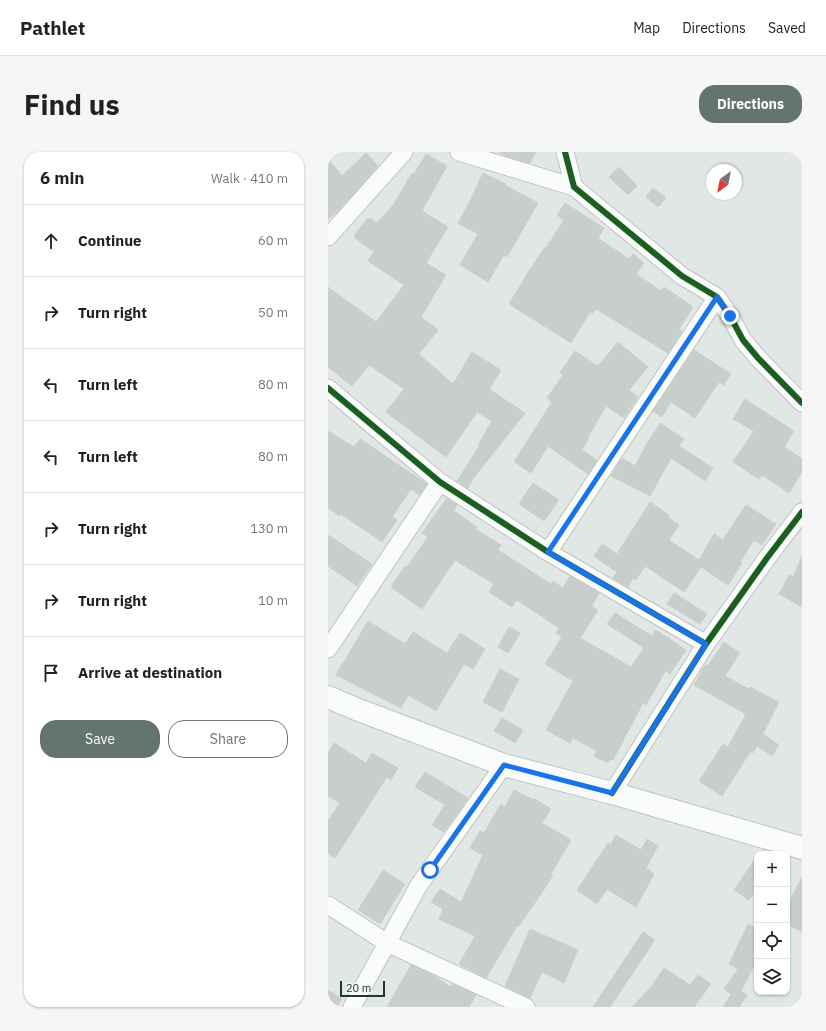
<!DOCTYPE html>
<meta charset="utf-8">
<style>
:root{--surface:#fff;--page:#f6f6f6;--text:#202124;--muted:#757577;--line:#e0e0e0;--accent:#647570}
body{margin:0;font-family:"IBM Plex Sans",sans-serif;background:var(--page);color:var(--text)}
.controls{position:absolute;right:12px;bottom:12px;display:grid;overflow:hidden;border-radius:8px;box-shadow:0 1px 3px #0004}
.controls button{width:36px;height:36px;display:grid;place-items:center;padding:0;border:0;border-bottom:1px solid var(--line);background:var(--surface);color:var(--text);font:20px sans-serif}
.compass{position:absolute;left:378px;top:12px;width:36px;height:36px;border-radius:50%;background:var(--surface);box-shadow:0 1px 3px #0004;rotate:212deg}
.scale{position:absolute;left:12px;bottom:10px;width:45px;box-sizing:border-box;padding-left:4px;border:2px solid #213831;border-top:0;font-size:11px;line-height:14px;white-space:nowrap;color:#213831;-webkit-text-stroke:3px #eff6f2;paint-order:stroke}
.stop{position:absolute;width:12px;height:12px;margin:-9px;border:3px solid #1a73e8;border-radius:50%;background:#fff}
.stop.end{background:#1a73e8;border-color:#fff;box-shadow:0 1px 4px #0008}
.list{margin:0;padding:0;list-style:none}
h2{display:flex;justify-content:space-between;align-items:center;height:52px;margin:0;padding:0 16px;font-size:17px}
h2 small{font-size:13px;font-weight:400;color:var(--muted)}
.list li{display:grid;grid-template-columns:26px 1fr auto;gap:12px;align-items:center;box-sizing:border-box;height:72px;padding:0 16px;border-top:1px solid var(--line)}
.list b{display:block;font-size:15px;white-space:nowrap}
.list em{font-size:13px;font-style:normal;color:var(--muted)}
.actions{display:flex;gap:8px;padding:12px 16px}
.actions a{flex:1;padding:9px 0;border:1px solid var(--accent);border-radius:16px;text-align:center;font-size:14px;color:var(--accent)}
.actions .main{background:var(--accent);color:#fff}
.icon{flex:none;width:22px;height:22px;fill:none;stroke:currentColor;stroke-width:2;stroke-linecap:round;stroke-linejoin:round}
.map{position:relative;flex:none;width:474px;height:855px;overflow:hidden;border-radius:16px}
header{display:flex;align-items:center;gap:24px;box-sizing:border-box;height:56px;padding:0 20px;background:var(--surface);border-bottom:1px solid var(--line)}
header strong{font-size:19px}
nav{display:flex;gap:22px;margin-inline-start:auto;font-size:14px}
.intro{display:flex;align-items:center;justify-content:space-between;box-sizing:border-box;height:96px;padding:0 24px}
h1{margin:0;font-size:28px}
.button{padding:10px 18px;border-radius:16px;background:var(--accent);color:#fff;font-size:14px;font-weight:700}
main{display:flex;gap:24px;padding:0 24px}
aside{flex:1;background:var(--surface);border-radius:16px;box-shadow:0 1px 3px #0004}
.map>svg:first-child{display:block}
.building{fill:#c8cecb;stroke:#cad0cd}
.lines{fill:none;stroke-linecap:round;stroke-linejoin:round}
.minor-casing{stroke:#bec3c1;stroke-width:19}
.secondary-casing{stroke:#bdc5c1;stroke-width:24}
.minor{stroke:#fafbfb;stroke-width:17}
.secondary{stroke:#fafbfb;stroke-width:22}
.cycleway-casing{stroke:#eff6f2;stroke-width:8}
.cycleway{stroke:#1b5e20;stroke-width:6}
.route{stroke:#1a73e8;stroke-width:5}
</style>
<header>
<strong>Pathlet</strong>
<nav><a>Map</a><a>Directions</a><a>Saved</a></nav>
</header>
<div class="intro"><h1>Find us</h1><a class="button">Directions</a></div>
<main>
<aside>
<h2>6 min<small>Walk · 410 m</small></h2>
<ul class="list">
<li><svg class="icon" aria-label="ahead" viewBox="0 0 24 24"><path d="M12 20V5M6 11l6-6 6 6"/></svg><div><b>Continue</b></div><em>60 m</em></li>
<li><svg class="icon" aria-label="right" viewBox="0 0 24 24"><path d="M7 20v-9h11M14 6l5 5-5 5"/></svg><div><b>Turn right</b></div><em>50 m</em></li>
<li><svg class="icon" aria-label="left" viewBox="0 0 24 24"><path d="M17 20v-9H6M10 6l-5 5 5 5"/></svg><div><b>Turn left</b></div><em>80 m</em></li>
<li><svg class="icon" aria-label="left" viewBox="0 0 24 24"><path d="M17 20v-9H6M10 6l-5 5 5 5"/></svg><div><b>Turn left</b></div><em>80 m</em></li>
<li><svg class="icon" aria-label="right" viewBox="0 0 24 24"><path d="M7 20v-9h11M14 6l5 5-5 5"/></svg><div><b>Turn right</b></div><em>130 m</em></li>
<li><svg class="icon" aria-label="right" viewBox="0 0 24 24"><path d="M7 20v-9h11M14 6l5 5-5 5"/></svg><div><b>Turn right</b></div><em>10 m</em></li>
<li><svg class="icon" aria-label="arrive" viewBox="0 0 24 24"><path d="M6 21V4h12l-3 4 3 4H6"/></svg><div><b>Arrive at destination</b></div></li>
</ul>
<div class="actions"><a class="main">Save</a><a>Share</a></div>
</aside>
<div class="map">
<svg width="474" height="855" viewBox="0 0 474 855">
<rect width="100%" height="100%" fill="#e1e7e4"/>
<path class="building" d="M171,0H208L202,11L178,4Z
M38,1L50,14L10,59L0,67V7L14,24Z
M98,2L119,14L94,59L120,75L98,111L118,123L93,165L110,178L91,202L125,232L144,200L173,218L161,237L197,261L144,328L140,336L129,329L151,294L150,293L164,269L149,260L118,305L58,260L76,237L41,213L24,234L0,215V135L48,170L76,133L40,109L46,100L27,86V82L39,67H43L49,71L66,52L84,21L86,22Z
M291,15L309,34L300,43L281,25Z
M155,21L178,32L177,33L210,51L179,105L176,103L160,130L132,113L150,82L130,71L140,53Z
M325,36L338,46L330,55L318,45Z
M237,51L276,76L270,86L301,107L305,102L316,111L308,122L333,139L336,135L365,155L351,177L354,179L340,201L268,157L264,162L262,160L243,191L181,152L201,119L217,95L218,96L236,68L229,63Z
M290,190L320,215L301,238L310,245L296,266L278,254L260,285H261L254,298L269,308L260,322L220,294L203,321L186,310L224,250L219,246L235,223L232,221L247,199L270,214Z
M366,198L403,222L396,233L391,230L367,266L343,250L334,265L325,259Z
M417,247L466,279L456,295L474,307V320L461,341L434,323L431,327L405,310L426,279L405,267Z
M332,271L356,287L351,294L385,316L377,329L343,306L322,344L283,324L294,306L307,314L318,293Z
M0,279L26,295L32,287L99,332L91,343L83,337L64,365L69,368L54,390L13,362L12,364L0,356Z
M205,331L231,348L216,369L191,352Z
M119,346L129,353L126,359L149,375L147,377L173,393L170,398L223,432L225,429L235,436L242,424L271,441L264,454L270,458L252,486L303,515L316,496L279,472L287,461L324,484L328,478L358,498L342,522L338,518L318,553L315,551L285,608L282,607L280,611L266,604L269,599L245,586L242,591L218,578L245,529L217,512L234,485L228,481L231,476L189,448L184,455L161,440L166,432L127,408L94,457L63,435L77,414L79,415L100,385L94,381Z
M322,350L341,363L340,365L351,373L341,388L371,408L386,382L395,388L418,353L448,372L434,393L426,388L412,410L414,411L400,433L373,415L356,440L317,414L308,428L305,426L300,435L285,426L289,420L266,404L274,392L289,402Z
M0,383L44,412L29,434L0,414Z
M474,404V455L451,442L461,423L465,425Z
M346,441L379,462L372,472L339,452Z
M40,469L77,492L85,480L119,501L132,481L157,497L145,517L136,512L108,559L80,543L73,556L8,523L15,510H16Z
M181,475L192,481L180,501L170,495Z
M396,490L412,501L397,524L421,537L422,535L451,550L435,582L451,593L444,604L429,594L425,601L422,600L394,644L371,629L395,592L400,595L418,562L366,533L377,513L380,514Z
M172,517L191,527L174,560L155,550Z
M174,566L195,578L187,591L166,579Z
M6,591L38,611L44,601L70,616L63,628L59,625L7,706L0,701V669L12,651L0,644V601Z
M97,620L140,646L116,680L104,673L117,653L87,635Z
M186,638L206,648L207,647L223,657L214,671L243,688L223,722L225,723L217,736L191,774H189L158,826L131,812L147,784L111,767L115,757L103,750L112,737L133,750L155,703L142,696L152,679L156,681L173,652L177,655Z
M288,683L313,698L319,687L330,694L318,716L326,722L308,755L279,737L269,752L249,738L280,691L282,693Z
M429,704V737L421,748L406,738Z
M55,718L77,732L52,772L30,758Z
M474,725V780L459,772V754Z
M420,772L429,777V808L413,839L419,843L411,855H395L403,842L396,837L410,817L401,812Z
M202,777L250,798L236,831L214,820L202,846L177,834Z
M315,780L327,788L282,855H265Z
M83,813L101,821L123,835L125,832L148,843L141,855H59Z
M336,816L362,833L370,823L383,832L366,855H304L323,835Z
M0,838L14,847L9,855H0Z"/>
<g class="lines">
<g class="minor-casing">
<path id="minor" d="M131,0L246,35
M237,0L246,35L354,124L389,145L402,164L415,188L430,206L474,251
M0,85L76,0
M0,236L112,330L220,400L378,492
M220,400L389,145
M0,497L112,330
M284,641L378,492L439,406L474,360
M0,753L59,791L198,855
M24,855L91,733L176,613"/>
</g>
<g class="secondary-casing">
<path id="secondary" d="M0,545L28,557L176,613L284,641L474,696"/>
</g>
<use href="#minor" class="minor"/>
<use href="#secondary" class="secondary"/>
<g class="cycleway-casing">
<path id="cycleway" d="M237,0L246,35L354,124L389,145L402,164L415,188L430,206L474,251
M0,236L112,330L220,400L378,492
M284,641L378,492L439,406L474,360"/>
</g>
<use href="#cycleway" class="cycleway"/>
</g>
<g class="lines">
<path class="route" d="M102,718L176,613L284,641L378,492L220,400L389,145L402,164"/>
</g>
</svg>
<div class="controls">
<button>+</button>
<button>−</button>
<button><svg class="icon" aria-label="locate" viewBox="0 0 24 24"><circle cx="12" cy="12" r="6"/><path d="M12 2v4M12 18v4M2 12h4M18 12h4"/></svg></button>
<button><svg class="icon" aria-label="layers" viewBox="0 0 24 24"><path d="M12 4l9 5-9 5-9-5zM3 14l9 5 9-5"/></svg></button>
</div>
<svg class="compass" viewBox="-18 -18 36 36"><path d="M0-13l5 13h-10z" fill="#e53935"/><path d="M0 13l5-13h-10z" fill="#757577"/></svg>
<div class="scale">20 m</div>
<div class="stop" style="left:102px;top:718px"></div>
<div class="stop end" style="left:402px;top:164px"></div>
</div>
</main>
